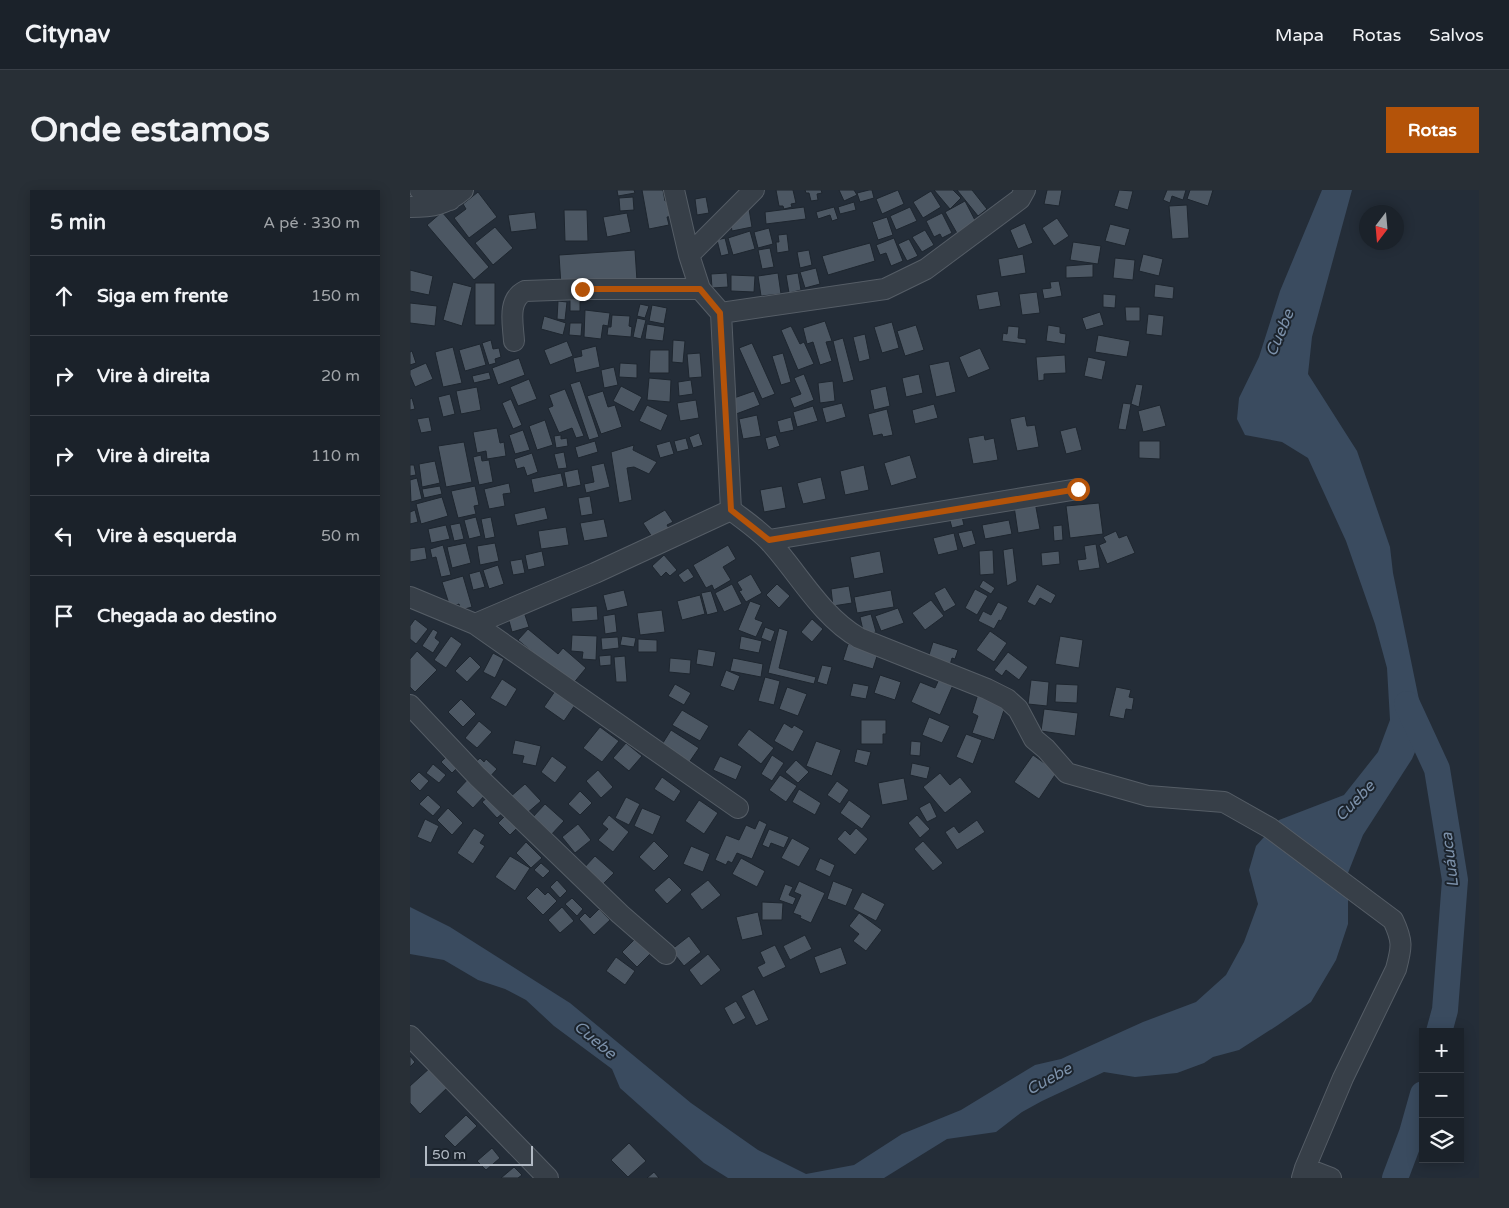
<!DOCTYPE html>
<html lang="pt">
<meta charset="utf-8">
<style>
:root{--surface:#1b222a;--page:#282f36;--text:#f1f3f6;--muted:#a0a4a8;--line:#393f47;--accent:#b45309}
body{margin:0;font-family:"Varela Round",sans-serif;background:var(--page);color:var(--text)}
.controls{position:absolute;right:15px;bottom:15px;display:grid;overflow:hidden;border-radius:0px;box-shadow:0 2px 12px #0003}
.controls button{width:45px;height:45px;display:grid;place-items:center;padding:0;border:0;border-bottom:1px solid var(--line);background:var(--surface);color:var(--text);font:25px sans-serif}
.compass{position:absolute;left:949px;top:15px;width:45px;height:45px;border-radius:50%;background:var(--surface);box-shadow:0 2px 12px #0003;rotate:196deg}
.scale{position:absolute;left:15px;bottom:12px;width:108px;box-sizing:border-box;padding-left:5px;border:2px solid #b2bac4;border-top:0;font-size:14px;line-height:18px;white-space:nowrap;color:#b2bac4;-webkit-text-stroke:4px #1c242d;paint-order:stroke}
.stop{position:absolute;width:15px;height:15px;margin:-11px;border:4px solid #b45309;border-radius:50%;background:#fff}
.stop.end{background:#b45309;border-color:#fff;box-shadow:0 1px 5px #0008}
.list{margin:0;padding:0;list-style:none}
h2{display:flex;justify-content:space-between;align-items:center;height:65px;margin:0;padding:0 20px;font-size:21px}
h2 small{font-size:16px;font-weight:400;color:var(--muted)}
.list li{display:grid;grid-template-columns:32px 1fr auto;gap:15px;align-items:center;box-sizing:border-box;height:80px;padding:0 20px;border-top:1px solid var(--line)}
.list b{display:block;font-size:19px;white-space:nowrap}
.list em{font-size:16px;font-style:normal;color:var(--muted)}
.icon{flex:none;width:28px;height:28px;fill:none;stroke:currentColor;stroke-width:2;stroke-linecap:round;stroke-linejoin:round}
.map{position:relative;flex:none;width:1069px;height:988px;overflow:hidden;border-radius:0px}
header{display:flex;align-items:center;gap:30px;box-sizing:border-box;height:70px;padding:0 25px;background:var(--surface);border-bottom:1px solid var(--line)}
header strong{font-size:24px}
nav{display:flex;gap:28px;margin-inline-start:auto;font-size:18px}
.intro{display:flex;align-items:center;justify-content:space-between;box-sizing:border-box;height:120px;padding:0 30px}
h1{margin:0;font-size:35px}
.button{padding:12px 22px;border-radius:0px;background:var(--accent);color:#fff;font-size:18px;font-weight:700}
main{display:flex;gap:30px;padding:0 30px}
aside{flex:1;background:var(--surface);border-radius:0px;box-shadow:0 2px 12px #0003}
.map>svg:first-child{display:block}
.water{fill:#3a4b5f}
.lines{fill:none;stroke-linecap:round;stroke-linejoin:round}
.river{stroke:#3a4b5f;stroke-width:26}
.building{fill:#4c5763;stroke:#1e262f}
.minor-casing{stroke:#555d66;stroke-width:22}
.minor{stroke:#373f48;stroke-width:20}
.route{stroke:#b45309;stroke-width:6}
.labels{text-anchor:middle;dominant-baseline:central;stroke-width:4;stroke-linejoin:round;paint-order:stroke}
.water-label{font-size:16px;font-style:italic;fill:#7c91aa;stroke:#1c242d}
</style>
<header>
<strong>Citynav</strong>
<nav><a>Mapa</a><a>Rotas</a><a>Salvos</a></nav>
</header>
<div class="intro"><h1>Onde estamos</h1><a class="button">Rotas</a></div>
<main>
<aside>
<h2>5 min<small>A pé · 330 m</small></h2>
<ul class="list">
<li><svg class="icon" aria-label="ahead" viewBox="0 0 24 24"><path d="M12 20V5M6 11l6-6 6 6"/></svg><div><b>Siga em frente</b></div><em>150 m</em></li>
<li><svg class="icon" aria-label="right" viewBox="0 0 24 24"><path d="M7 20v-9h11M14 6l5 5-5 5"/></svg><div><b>Vire à direita</b></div><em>20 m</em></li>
<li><svg class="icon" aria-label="right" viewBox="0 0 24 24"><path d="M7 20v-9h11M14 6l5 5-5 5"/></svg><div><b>Vire à direita</b></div><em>110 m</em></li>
<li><svg class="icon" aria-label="left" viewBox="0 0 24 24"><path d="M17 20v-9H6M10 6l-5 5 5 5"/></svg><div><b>Vire à esquerda</b></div><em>50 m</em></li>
<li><svg class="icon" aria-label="arrive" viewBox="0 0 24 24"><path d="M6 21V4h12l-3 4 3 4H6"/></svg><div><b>Chegada ao destino</b></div></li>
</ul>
</aside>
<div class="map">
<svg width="1069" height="988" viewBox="0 0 1069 988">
<rect width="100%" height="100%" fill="#242d38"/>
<path class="water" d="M912,0H942L902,147L898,184L947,261L980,357L983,383L1015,539L1002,569L953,645L938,683V734L926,770L901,812L868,835L829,860L803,867L794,873L767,883L725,887L694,882L632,911L612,922L586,942L537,949L474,988H318L294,973L210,898L202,879L144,836L116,810L95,799L68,790L34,770L0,764V717L40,737L160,813L281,913L348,960L396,984L444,975L492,944L551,920L625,875L651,869L733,832L786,812L816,785L834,752L848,714L839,680L846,656L869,630L934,605L968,562L980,530L977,478L965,434L936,351L898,268L872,252L835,245L827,229L829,208L849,167L870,101Z"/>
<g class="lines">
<path class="river" d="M997,514L1027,579L1045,690L1035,820L1029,842
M985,988L1002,943L1013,904"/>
</g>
<path class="building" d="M207,0H224L225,3L208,6Z
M232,0H253L255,11L261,10L265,26L257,27L259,35L239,39Z
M366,0H383L386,13L381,14L382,17L374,19L373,16H369Z
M395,0H411L412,3L407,4L408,10L401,11L399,3H396Z
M429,0H444L447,5L434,11Z
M459,0H462L464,8L450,12L447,3Z
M488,0L494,14L472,24L466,9Z
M524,0H543L551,8L540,19Z
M547,0H562L577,19L568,26Z
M637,0H652L649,16L634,14Z
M709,0L723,1L718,20L704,16Z
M757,0H776L773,10L762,6L760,13L753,10Z
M780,0H803L798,16L777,9Z
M521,1L531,17L513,28L503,12Z
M68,2L87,27L59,48L44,28L56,19L53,14Z
M223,7L224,20L210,21L209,8Z
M296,7L299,23L287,25L285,9Z
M555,11L567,34L548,45L535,22Z
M444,12L446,20L430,24L428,17Z
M777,15L779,48L762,49L759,16Z
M394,17L396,29L356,34L355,22Z
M424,17L428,29L422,31L420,25L408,29L406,22Z
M500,17L507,31L486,40L480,26Z
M339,19L342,37L322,41L319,23Z
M154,20H177L178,51H155Z
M32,22L79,77L64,90L17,35Z
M125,22L127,39L101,42L98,25Z
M217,23L221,42L197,47L193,27Z
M532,23L542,43L532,48L530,44L524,47L516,31Z
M477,27L483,45L468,50L462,32Z
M647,28L659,46L644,56L632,38Z
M615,33L623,53L608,59L600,40Z
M700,34L720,39L715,56L695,51Z
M85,37L103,58L83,75L65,53Z
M359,38L363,54L348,58L344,42Z
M515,40L524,55L512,62L502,47Z
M340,41L345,59L323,65L318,48Z
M377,44L379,61L367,63L366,52H369L368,45Z
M315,48L319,64L311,66L307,50Z
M484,48L493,71L481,76L476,63L470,65L466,55Z
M499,49L508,66L497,71L488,54Z
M663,52L691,56L688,74L660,70Z
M460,53L465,71L418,85L412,66Z
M360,58L364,77L352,79L348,60Z
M225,60L227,91L151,96L149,65Z
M399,60L402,75L390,78L387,62Z
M613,64L616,83L591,87L588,69Z
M733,64L753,69L749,86L729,81Z
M705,68L725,70L723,90L703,88Z
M683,74V87L656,88V76Z
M406,78L410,94L395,98L390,82Z
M0,80L23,86L19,105L0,101Z
M317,83L318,97L302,98L301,84Z
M368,83L371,104L351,106L348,86Z
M388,83L391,100L379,103L376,85Z
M321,85L345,86L344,102L321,101Z
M649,91L652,106L634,109L632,99L641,98L640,92Z
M43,92L62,97L52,136L33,130Z
M65,93H85V135H65Z
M745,94L764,97L763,109L744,107Z
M588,101L591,116L569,120L566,105Z
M627,102L630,123L612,125L609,104Z
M693,104L706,105L705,118L693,117Z
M160,107H170V121H160Z
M148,111L157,112L155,130L147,129Z
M0,113L27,116L25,136L0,133Z
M230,114L239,116L235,128L227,126Z
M242,115L257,118L254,134L239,131Z
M715,117H730V131H716Z
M175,120L200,123L198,136L193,135L191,149L174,147Z
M690,122L694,135L676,140L672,128Z
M738,124L754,126L752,146L736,144Z
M202,125L220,126L219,136L222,137L221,147L197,145L198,137H201Z
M134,126L156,133L153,145L131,139Z
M227,128L236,130L231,149L223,147Z
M415,131L422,151L416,152L422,171L410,175L403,152L397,154L393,138Z
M482,132L489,158L472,163L464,137Z
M160,133H172L171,146L159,145Z
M237,134L255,137L253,151L235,149Z
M506,135L514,160L495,166L487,141Z
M638,135L650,137V143L656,144L655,154L636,151Z
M381,136L390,154L394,152L404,174L388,180L371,140Z
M598,136L609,137L608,148L616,149V154L592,151L593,143L597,144Z
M455,144L460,169L449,172L443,147Z
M688,145L720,151L717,167L685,162Z
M433,148L444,190L433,193L423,151Z
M81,150L83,159L89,158L91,167L85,169L86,173L79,175L72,153Z
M263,150L275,151L273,173L262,172Z
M157,151L163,166L140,175L134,160Z
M342,153L365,204L352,209L329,158Z
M70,154L76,175L55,181L49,160Z
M186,156L190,177L166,183L163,168L172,166L171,160Z
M43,157L52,193L33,197L25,162Z
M570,158L580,179L558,188L549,167Z
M240,160H259V183H239Z
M2,161L6,173L0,175V162Z
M290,163L292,187L279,188L277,164Z
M373,163L381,192L371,195L362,166Z
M655,165L656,183L634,184V190L628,191L626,167Z
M678,167L696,171L692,190L674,186Z
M109,168L115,185L88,195L82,178Z
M539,171L546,202L526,207L519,175Z
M16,173L23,189L5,197L0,185V180Z
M210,173L227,174V188L209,187Z
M204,177L208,195L194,198L191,180Z
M79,182L81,189L64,193L62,186Z
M394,184L404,210L384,218L380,208L391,204L384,188Z
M509,184L513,203L496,207L492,188Z
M239,188L261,190L260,212L237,210Z
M119,189L127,209L108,216L100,197Z
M281,190L283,204L269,206L268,192Z
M170,191L189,247L179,250L160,194Z
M423,191L425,211L410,213L408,193Z
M726,194L733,195L729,217L721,214Z
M211,196L232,207L224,222L203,211Z
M476,196L480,216L464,220L460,200Z
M67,197L71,220L51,224L46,201Z
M155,199L174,246L166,248L162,238L149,243L138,218L143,216L139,205Z
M193,201L198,217L205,215L212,237L191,244L177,206Z
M344,201L350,215L326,224L321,209Z
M40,204L45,224L33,227L28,207Z
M2,208L5,219L0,220V209Z
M101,209L112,235L103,239L92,213Z
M286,210L289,228L270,231L267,213Z
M432,213L436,227L416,233L412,218Z
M713,213L721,214L716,240L708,239Z
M524,214L528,228L505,234L502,220Z
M237,215L258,225L251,241L229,231Z
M750,215L756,236L733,242L728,221Z
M403,216L408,231L387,237L383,222Z
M477,219L483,245L473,247L472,244L463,246L458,224Z
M347,225L351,246L333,249L329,229Z
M615,226L617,236L625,235L629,257L607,261L600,229Z
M19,227L22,241L11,243L7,229Z
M381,227L384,240L370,243L367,231Z
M135,230L143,255L127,260L119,236Z
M666,237L672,260L656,264L650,241Z
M87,238L90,253L94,252L96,266L77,269L76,261L67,263L63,242Z
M113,240L120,260L105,264L99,245Z
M289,243L293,255L283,258L279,247Z
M151,245V249L157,248L158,256L146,258L144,246Z
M366,245L370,256L358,260L355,248Z
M574,245L575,250L584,248L588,270L563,274L558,248Z
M276,248L279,259L267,262L264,251Z
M185,251L188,262L168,268L165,257Z
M260,251L264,264L250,268L246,255Z
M729,251H750V269L729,268Z
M54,252L62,292L36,297L28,256Z
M224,255L223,260L247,272L239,284L224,277L217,278L222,310L209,313L201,262Z
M154,262L157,278L148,279L144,264Z
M122,263L128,282L117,286L114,277L107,279L104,269Z
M71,265L72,271L79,270L83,292L69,295L63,267Z
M500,265L507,288L481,296L474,273Z
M25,271L30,293L12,297L9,274Z
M194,273L200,297L176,303L174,294L184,292L181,276Z
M0,275H4L6,285L0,286Z
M454,275L459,300L435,305L430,281Z
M168,279L171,295L157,298L154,282Z
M151,283L154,296L124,303L121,289Z
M411,287L416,309L393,314L387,293Z
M7,288L12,309L1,312L0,290Z
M99,293L101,303L93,304L95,316L79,319L74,299Z
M30,296L32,304L14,308L12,299Z
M65,296L69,315L64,316L66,324L48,328L41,301Z
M372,296L376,318L354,322L350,300Z
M180,306L183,324L171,326L168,308Z
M32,307L38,326L11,334L6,314Z
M625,312L630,339L608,343L604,316Z
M689,313L693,344L660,348L656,316Z
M135,317L138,329L107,336L104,324Z
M5,320L8,332L0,334V322Z
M255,320L263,332L257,335L260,340L244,350L233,333Z
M551,323L554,335L542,338L539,327Z
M66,327L71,346L59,349L54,330Z
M81,327L85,347L75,349L71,329Z
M194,329L198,347L174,351L170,333Z
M599,330L602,344L575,349L572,335Z
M50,333L54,349L44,351L40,335Z
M36,335L40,349L21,353L18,339Z
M652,335L653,350L644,351L643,336Z
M156,337L159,355L131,359L128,341Z
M562,340L566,354L553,358L548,343Z
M706,341L709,348L717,345L725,363L697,374L689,355L696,352L693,347Z
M544,343L548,360L528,365L523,348Z
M56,353L61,373L42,378L37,357Z
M85,353L89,371L70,375L67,356Z
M686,354L690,378L669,381L667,370L676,369L674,356Z
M33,355L41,385L31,387L26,367L22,368L20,359Z
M318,355L326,369L313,377L321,390L304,400L302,395L296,398L283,375Z
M15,357L17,369L0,372V359Z
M603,358L607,391L597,396L593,360Z
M583,360L584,384L570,385L569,361Z
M132,361L135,376L118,380L115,365Z
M470,361L474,383L444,389L440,367Z
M649,361L650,374L632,376L631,363Z
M254,365L267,380L260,386L256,382L251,387L242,376Z
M112,369L115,383L103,385L100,371Z
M88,375L94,394L79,399L73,380Z
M278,378L284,387L274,393L268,385Z
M70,381L75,397L63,400L59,384Z
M341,384L352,403L336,412L329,401L332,400L327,392Z
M53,386L62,417L51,420L49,414L40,417L32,392Z
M573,390L585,398L581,404L569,397Z
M322,394L332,414L314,422L305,403Z
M367,394L380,406L369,418L356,405Z
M627,394L646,405L641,414L630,408L625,416L617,412Z
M439,396L442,413L423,416L421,399Z
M535,397L546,415L534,422L524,403Z
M565,399L578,406L567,425L555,418Z
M214,400L218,416L197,421L193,405Z
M481,400L484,417L447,423L444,407Z
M301,401L308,422L297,425L291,403Z
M290,405L295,424L272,430L267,411Z
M521,410L534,426L515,440L502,423Z
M340,411L351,415L345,429L353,432L346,447L328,440Z
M588,412L598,417L591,431L589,430L584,439L568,431L573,421L581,425Z
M187,416L188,430L162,432L161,418Z
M488,418L494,433L471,441L465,426Z
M252,420L255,442L230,445L227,423Z
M114,422L119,437L102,442L98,427Z
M205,424L207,442L195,444L193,426Z
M461,424L466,442L454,445L450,427Z
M5,429L18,439L6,454L0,449V436Z
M402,429L413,439L402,452L391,442Z
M355,437L365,441L361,452L351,448Z
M369,438L378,441L369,478L406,487L404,494L358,483Z
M23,439L28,442L25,448L30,452L23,463L12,456Z
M118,439L148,464L153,458L176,478L162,495L108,450Z
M580,441L597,453L584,472L566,460Z
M162,445L187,446L186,470L172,469L173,462L161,461Z
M41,446L52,454L36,478L24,470Z
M212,446L226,448L224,457L210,455Z
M331,446L352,451L349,463L329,459Z
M650,446L673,450L669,478L645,474Z
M208,447L209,458L192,460L191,448Z
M228,449L247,450V462H228Z
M523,452L548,460L545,469L542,468L540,475L518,468Z
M438,454L468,463L463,479L433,470Z
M288,459L306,462L303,477L286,474Z
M7,461L27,480L5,502L0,497V469Z
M598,462L618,477L609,490L596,480L592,486L584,480Z
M83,463L94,469L85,488L73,482Z
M201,465V475L190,476L189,466Z
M60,466L71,477L57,492L45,481Z
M215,466L217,492H206L204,467Z
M260,468L281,470L280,484L259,482Z
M323,468L353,474L351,487L320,481Z
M412,475L422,477L417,495L407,492Z
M316,480L330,486L324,501L310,496Z
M470,485L491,492L485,510L464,503Z
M355,487L370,491L364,515L348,511Z
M92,489L107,499L96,517L80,508Z
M529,489L543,495L530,525L501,512L510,492L525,498Z
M621,490L639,492L637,516L618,514Z
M443,493L459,496L456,509L440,506Z
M265,494L281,503L274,515L258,506Z
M646,494L668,495L667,513L645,512Z
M377,497L397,504L388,526L369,519Z
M706,497L721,500L719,507L724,508L722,520L716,519L714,529L699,526Z
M145,501L165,515L154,531L134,517Z
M568,504L596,514L584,550L562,543L568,526L562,523Z
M51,509L66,524L53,537L38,522Z
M634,519L668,523L665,546L631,541Z
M272,520L299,536L290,551L262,535Z
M519,527L540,536L532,553L512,545Z
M451,530H476V544H473V554H451Z
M69,531L82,542L67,558L55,548Z
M374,533L382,538L384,535L394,541L383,562L364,551Z
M190,537L209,551L192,572L173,558Z
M339,539L364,558L351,574L327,555Z
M261,540L289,558L278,574L251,556Z
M556,544L572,550L563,574L546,567Z
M105,550L131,556L126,576L112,573L114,566L102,564Z
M406,551L431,560L422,586L396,576Z
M501,551L511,552L510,566L500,565Z
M216,553L232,566L219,581L203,568Z
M447,559L461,562L457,576L444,572Z
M39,564L50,575L42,583L31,572Z
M362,565L374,573L362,591L351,584Z
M623,565L647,582L629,609L604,592Z
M142,566L157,577L145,593L131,582Z
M310,566L332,576L326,590L303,580Z
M70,568L74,572L76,569L87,579L77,590L62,576Z
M386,570L399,582L388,593L375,582Z
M502,573L520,577L517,589L500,585Z
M23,574L36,585L29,593L16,583Z
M188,580L203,597L191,608L176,591Z
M9,582L19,591L10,601L0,591Z
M530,583L540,595L550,587L562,602L535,623L513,597Z
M370,585L387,596L376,612L359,600Z
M252,587L271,601L264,612L244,599Z
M59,588L76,604L63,618L46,602Z
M494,588L498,610L472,615L468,593Z
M427,591L439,600L430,614L417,605Z
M115,594L131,611L116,624L100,607Z
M389,599L411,613L405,625L382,612Z
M170,601L182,613L170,625L158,614Z
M18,605L31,617L23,626L9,614Z
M79,606L94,622L87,628L72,612Z
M216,607L230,614L219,635L205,628Z
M289,610L308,623L294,644L275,631Z
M439,610L461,626L452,639L430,623Z
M520,612L527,627L517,632L509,618Z
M135,614L154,631L140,646L122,628Z
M38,618L53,633L42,645L27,630Z
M232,618L251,626L243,645L224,636Z
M97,624L109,636L100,645L88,633Z
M199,625L219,642L203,662L188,650L198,639L192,634Z
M507,625L520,639L510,648L498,633Z
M15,629L29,636L21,653L7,647Z
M349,630L357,634L342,669L327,663L322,673L318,671L316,675L305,670L316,645L329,650L336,635L345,639Z
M567,630L575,642L547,660L535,642L544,636L549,643Z
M168,634L181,650L165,663L152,647Z
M64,638L75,645L70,653L75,656L63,674L47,663Z
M446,638L458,649L445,665L427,649L435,640L440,645Z
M359,639L379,647L374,658L361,653L359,658L352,655Z
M382,648L400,658L389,677L371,668Z
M244,651L259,666L244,681L229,667Z
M513,651L533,673L523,681L504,659Z
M116,652L132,668L121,678L106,663Z
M281,656L300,664L293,682L273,674Z
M100,666L120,678L105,701L85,687Z
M185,666L204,683L190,697L172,680Z
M331,668L355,681L347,697L322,684Z
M410,668L425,675L420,687L405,680Z
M131,673L140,681L133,688L124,680Z
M259,687L272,700L257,714L244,700Z
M147,690L157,701L150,708L140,697Z
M298,690L311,705L292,720L280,704Z
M389,691L415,703L401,733L390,728L391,726L383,723L391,705L384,702Z
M423,691L443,699L436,716L417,709Z
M375,694L383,697L379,705L386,708L383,715L369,710Z
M127,697L135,705L138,702L147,711L133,725L116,708Z
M452,702L475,714L466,731L443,719Z
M162,708L173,719L167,726L155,714Z
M352,712L373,713L372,730H352Z
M152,717L164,731L150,743L138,730Z
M189,719L200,730L184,745L169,729L175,723L180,728Z
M348,722L353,745L332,750L326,727Z
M449,723L472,740L456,761L443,751L449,744L439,736Z
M395,745L402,759L380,770L373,756Z
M279,746L291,762L274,776L261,760Z
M225,749L240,764L227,777L212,762Z
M365,755L376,777L353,788L347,777L355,773L350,762Z
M431,757L437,774L410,784L404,767Z
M298,764L311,780L291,796L279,780Z
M206,767L225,781L215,795L196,781Z
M344,799L359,830L346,836L331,806Z
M326,811L336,828L323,835L314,818Z
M0,866L5,872L0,877Z
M21,877L39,896L10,924L0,913V896Z
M56,925L67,936L45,957L34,946Z
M219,953L236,971L218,987L201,970Z
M82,958L90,968L76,980L67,971Z
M104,977L112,985L108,988H91Z
M244,982L249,988H237Z"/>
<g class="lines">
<g class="minor-casing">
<path id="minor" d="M10,0L40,10
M264,0L279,65L290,99L311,123L321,320C334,330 349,340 360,352C389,384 411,426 449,448L577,499L597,509L608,519L624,549L636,559L657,583L738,606L814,612L860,638L983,730C993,751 992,757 986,779L933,888L895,978L892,988
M0,17C23,17 35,15 53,0
M279,65L344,0
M311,123L475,99L516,79L610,9L615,0
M104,151C103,134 97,110 115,101L172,99H290
M359,350L668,299
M0,407L65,434L185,383L321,320
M65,434L328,618
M0,515L67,586L210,724L256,764
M0,846L138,988
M895,978L921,988"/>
</g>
<use href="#minor" class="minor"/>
</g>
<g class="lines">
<path class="route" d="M172,99H290L310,123L321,320L359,350L668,299"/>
</g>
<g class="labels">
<g class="water-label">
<text transform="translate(870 143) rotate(-67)">Cuebe</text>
<text transform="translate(945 611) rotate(-46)">Cuebe</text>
<text transform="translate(1040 670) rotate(-97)">Luáuca</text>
<text transform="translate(185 850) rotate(40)">Cuebe</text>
<text transform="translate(639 889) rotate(-29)">Cuebe</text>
</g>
</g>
</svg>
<div class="controls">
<button>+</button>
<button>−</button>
<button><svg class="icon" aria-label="layers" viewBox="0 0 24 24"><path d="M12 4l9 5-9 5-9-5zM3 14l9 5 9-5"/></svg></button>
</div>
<svg class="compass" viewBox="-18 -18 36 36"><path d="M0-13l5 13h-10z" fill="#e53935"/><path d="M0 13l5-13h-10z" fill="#a0a4a8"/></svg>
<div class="scale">50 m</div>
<div class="stop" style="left:668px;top:299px"></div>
<div class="stop end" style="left:172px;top:99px"></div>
</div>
</main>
